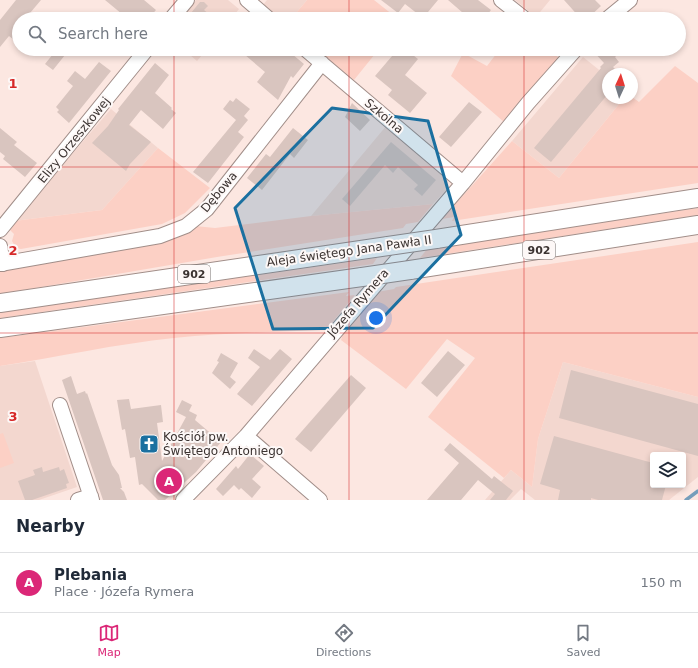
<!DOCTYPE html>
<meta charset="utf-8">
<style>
:root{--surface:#fff;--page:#f2f2f3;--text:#1f2937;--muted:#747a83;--line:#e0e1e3;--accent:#db2777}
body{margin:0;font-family:"DejaVu Sans",sans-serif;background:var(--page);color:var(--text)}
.controls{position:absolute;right:12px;bottom:12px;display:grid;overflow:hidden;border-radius:4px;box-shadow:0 2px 6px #0003}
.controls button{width:36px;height:36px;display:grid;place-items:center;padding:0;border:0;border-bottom:1px solid var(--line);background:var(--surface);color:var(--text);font:20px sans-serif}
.compass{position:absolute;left:602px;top:68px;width:36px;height:36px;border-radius:50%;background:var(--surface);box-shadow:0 2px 6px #0003;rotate:4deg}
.you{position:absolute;left:376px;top:318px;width:14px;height:14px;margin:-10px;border:3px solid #fff;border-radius:50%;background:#1a73e8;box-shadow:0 0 0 6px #1a73e833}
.badge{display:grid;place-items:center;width:26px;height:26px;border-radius:50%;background:var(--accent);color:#fff;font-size:13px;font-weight:700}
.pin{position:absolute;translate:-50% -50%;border:2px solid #fff;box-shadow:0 1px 4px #0006}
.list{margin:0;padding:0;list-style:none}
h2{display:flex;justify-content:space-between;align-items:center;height:52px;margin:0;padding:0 16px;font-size:17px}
h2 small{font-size:13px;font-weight:400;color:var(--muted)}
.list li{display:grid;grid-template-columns:26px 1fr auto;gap:12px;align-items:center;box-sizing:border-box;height:60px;padding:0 16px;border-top:1px solid var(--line)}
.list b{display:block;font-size:15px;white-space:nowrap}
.list p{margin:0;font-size:13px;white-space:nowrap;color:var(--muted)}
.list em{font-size:13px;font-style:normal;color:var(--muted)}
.icon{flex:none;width:22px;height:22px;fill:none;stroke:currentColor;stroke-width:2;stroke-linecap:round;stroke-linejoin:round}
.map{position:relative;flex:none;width:698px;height:500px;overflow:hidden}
.search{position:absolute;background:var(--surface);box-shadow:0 2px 6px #0003;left:12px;right:12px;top:12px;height:44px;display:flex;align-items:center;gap:10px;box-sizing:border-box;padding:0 14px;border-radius:22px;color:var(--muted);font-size:15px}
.sheet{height:112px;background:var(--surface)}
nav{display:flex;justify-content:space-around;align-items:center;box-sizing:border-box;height:56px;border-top:1px solid var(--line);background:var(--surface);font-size:11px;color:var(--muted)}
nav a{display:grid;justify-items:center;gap:2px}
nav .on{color:var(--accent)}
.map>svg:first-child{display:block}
.built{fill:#f3d7cf;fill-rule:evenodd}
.green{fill:#fcd0c5}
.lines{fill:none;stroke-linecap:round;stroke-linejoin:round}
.stream{stroke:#769ebb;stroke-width:3.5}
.building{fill:#d9c5bf}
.minor-casing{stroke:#a18e89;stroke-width:16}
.major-casing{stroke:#a18e89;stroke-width:20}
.minor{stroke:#fff;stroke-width:14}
.major{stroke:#fff;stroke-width:18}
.major-bridge-casing{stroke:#a18e89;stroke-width:20;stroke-linecap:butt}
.major-bridge{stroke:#fff;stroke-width:18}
.marked{fill:#1b70a0;fill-opacity:0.2;stroke:#1b70a0;stroke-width:3;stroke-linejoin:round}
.grid{fill:none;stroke:#d62828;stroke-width:1;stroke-opacity:0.55}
.labels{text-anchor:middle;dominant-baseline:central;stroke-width:4;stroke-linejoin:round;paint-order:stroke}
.shield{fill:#fdf8f7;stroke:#756e6c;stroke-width:1}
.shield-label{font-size:11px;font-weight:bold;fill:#3b3331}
.street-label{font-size:12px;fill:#3b3331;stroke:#fdf8f7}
.poi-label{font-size:12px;fill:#3b3331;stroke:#fdf8f7;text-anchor:start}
.grid-label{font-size:13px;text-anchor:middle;font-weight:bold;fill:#d62828;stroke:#fdf8f7;stroke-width:4;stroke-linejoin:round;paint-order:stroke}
</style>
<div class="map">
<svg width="698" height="500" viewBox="0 0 698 500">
<rect width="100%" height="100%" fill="#fce7e1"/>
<path class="built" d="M196,0H228L239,9L231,19H181Z
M267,0H307L291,19H280L263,5Z
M515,0H550L536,17Z
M183,49H207L197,61Z
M583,57L608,77V98H624L559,178L512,141Z
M111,109L158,148L102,210L14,221Z
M387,125L445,174L448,182V188L433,204L311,216Z
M35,361L77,487L39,500H0V366Z
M563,362L698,397V477L669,500H535L521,489L510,500H485L511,470L532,487L538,439ZM653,455H683V485H653Z"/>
<path class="green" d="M307,0H374L398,19H291Z
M316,49H379L354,80Z
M500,49H549L559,58L504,122L451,76L463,53L487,66Z
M675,66L698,83V183L452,221L454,217L442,219L512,141L559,178L624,98H632V97L639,102Z
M158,148L210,188L185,213L162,224L21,249L16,248L12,241L14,234L10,230L14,221L102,210Z
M433,204L418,222L406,224L403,228L217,257L0,294V268L195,226L215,228L311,216Z
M698,208V215L420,258L427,249Z
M698,242V397L563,362L538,439L532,487L511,470L504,478L428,417L475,358L447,339L406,389L341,340L343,334L377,292L394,289L396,287Z
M377,258L373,264L0,318V312Z
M349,292L346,296L355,295L326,330C275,332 225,333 174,338C116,344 58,357 0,366V338Z
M3,433L14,463L0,468V434Z"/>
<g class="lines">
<path class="stream" d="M686,500L698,491"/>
</g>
<path class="building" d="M16,0H41L25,19H19V44L9,36L0,47V20Z
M105,0H144L156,10L148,19H128Z
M381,0H438L423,18L405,4L398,13Z
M448,0H478L491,10L484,19H470Z
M564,0H595L601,6L587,19H581Z
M200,2H204L208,6L204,10L215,19H186Z
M57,49L65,55L53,70L45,64Z
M238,49H269L277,56L283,49H286L304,64L293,78L291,76L278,100L257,82L265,72Z
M398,49H405L418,59L405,75L427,93L410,113L388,95L392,90L375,76Z
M591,49H624L615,57L619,62L613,67L620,74H608V94L551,162L534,148L601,68L600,67L604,63Z
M99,62L111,71L69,123L57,112L59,110L56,107L73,86L67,81L75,71L85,79Z
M155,63L169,75L155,93L172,108L171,109L176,113L163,129L141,110L129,125L151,142L130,164L126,171L92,143L108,126L119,110L118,109Z
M236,98L250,109L244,116L248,120L238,132L244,137L208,183L193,172L236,120L223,109L230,100L233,102Z
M469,102L482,112L451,147L439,137Z
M352,103L370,120L360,131L345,117Z
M0,128L17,142L14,145L37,163L25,177L3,159L5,156L0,152Z
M293,128L308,140L294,158L290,154L262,190L247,178L266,154L270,157Z
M391,142L436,180L422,196L414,189L418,185L398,167L393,173L385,165L350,206L342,199Z
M254,349L270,360L280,349L292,359L252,406L237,394L260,367L248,358Z
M448,351L465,365L437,397L421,383Z
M221,353L238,363L230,377L236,382L230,389L212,373L219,362L217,361Z
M571,370L698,404V456L559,418Z
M351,375L366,388L311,452L295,439Z
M71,376L77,394L85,391L86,394L87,393L112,465L119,475L122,488H120L124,492L127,500H103L62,380Z
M129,399L131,409L161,405L163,422L157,423L162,461L186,417L176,412L182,400L192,405L188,413L189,411L197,415L195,420L221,442L196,472L165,500H158L142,484L139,485L135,457L130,458L125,429L122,430L117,400Z
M554,436L653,463V485H666L662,500H598L591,498V500H558L560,490L540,484Z
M450,443L492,479L494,476L513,491L506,500H490L495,494L478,480L461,500H427L459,463L444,450Z
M250,454L264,466L252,479L261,487L252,498L241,488L239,490L234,485L223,496L216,489L236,466L238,469Z
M42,467L43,472L59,467L60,471L64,469L69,483L66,484L67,488L32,500H25L18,481L35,475L33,470Z"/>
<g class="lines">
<g class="minor-casing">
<path id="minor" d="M247,0L269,19
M501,0L525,19
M171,19L187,0
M607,19L630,0
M305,49L463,183
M0,230L147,49
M0,246L3,264
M0,264L160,236L186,226L207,209L322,63
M60,405L92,500
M246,436L320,500
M78,500L91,496
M183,500L246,436L463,183L528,103L576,49"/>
</g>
<g class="major-casing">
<path id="major" d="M436,239L698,198
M410,270L698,225
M0,303L388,246
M0,328L362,277"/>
</g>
<use href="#minor" class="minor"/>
<use href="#major" class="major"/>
<g class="major-bridge-casing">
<path id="major-bridge" d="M388,246L436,239
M362,277L410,270"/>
</g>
<use href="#major-bridge" class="major-bridge"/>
</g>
<path class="marked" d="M332,108L428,121L461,235L373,328L273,329L235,208Z"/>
<path class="grid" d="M174,0V19M349,0V19M524,0V19M174,49V500M349,49V500M524,49V500M0,167H698M0,333H698"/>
<defs>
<g id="church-square" transform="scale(1)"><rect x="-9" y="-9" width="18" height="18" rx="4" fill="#1b70a0" stroke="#fdf8f7"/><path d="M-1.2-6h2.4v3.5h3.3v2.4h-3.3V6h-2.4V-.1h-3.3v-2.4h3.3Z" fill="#fff"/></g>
</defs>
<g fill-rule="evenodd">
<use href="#church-square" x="149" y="444"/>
</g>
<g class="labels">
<g class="shield">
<rect x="523" y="241" width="32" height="18" rx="3"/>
<rect x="178" y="265" width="32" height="18" rx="3"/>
</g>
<g class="shield-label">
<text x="539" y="250">902</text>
<text x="194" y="274">902</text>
</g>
<g class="street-label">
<text transform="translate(384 116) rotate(40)">Szkolna</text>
<text transform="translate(74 140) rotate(-51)">Elizy Orzeszkowej</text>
<text transform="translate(219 192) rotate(-50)">Dębowa</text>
<text transform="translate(349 251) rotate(-8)">Aleja świętego Jana Pawła II</text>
<text transform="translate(358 303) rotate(-49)">Józefa Rymera</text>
</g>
<g class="poi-label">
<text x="163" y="437">Kościół pw.<tspan x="163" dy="14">Świętego Antoniego</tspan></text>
</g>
</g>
<g class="grid-label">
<text x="13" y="88">1</text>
<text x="13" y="255">2</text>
<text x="13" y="421">3</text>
</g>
</svg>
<div class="controls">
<button><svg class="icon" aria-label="layers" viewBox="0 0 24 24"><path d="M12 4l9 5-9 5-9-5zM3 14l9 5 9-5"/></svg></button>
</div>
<svg class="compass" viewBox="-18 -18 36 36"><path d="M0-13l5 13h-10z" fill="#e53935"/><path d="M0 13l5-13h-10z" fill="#747a83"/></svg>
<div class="you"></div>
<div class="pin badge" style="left:169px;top:481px">A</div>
<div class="search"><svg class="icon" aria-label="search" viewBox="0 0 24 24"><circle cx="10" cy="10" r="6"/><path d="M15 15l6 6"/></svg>Search here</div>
</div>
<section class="sheet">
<h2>Nearby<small></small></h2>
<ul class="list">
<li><span class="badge">A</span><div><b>Plebania</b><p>Place · Józefa Rymera</p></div><em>150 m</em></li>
</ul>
</section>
<nav>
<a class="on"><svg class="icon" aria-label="map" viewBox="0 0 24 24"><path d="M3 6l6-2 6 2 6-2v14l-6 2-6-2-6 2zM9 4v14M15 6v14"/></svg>Map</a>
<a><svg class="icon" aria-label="directions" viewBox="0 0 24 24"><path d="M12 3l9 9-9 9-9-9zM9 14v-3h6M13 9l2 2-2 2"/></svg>Directions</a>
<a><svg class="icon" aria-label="saved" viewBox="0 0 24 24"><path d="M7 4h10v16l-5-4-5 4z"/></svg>Saved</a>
</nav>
